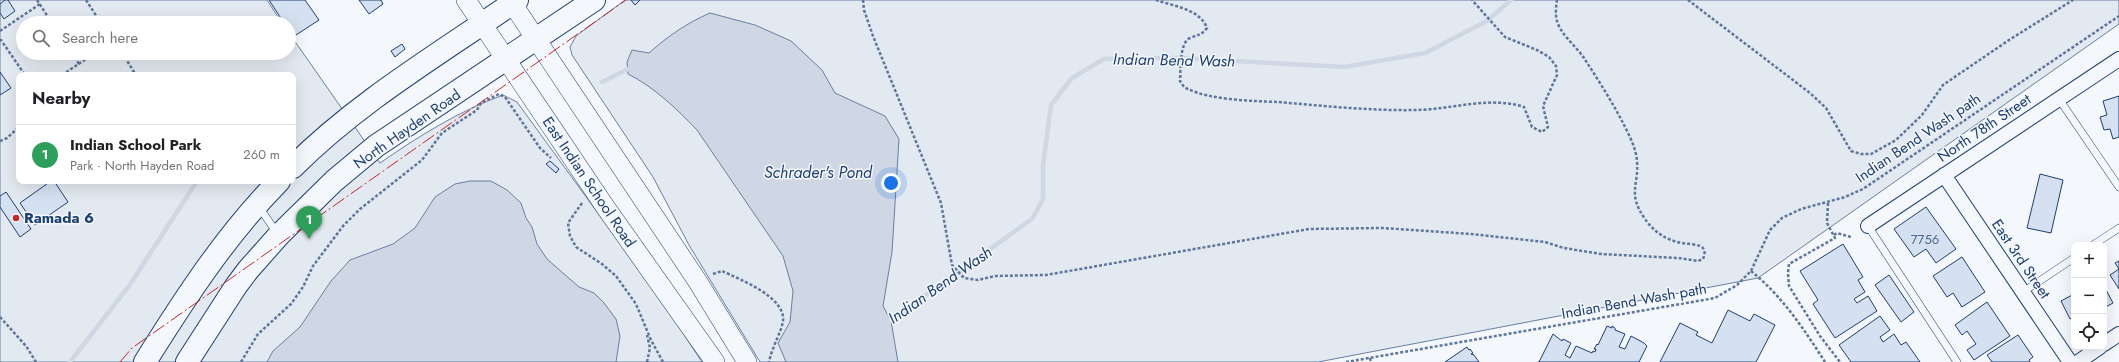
<!DOCTYPE html>
<meta charset="utf-8">
<style>
:root{--surface:#fff;--page:#f2f2f2;--text:#202124;--muted:#757577;--line:#e0e0e0;--accent:#111827}
body{margin:0;font-family:Jost,sans-serif;background:var(--page);color:var(--text)}
.controls{position:absolute;right:12px;bottom:12px;display:grid;overflow:hidden;border-radius:8px;box-shadow:0 4px 16px #0002}
.controls button{width:36px;height:36px;display:grid;place-items:center;padding:0;border:0;border-bottom:1px solid var(--line);background:var(--surface);color:var(--text);font:20px sans-serif}
.you{position:absolute;left:891px;top:183px;width:14px;height:14px;margin:-10px;border:3px solid #fff;border-radius:50%;background:#1a73e8;box-shadow:0 0 0 6px #1a73e833}
.badge{display:grid;place-items:center;width:26px;height:26px;border-radius:50%;background:var(--accent);color:#fff;font-size:13px;font-weight:700}
.pin{position:absolute;translate:-50% -33px;filter:drop-shadow(0 1px 2px #0008)}
.pin::after{content:'';position:absolute;top:21px;width:14px;height:12px;background:inherit;clip-path:polygon(0 0,100% 0,50% 100%)}
.list{margin:0;padding:0;list-style:none}
h2{display:flex;justify-content:space-between;align-items:center;height:52px;margin:0;padding:0 16px;font-size:17px}
h2 small{font-size:13px;font-weight:400;color:var(--muted)}
.list li{display:grid;grid-template-columns:26px 1fr auto;gap:12px;align-items:center;box-sizing:border-box;height:60px;padding:0 16px;border-top:1px solid var(--line)}
.list b{display:block;font-size:15px;white-space:nowrap}
.list p{margin:0;font-size:13px;white-space:nowrap;color:var(--muted)}
.list em{font-size:13px;font-style:normal;color:var(--muted)}
.icon{flex:none;width:22px;height:22px;fill:none;stroke:currentColor;stroke-width:2;stroke-linecap:round;stroke-linejoin:round}
.map{position:relative;flex:none;width:2119px;height:362px;overflow:hidden}
.search{position:absolute;background:var(--surface);box-shadow:0 4px 16px #0002;left:16px;top:16px;width:280px;height:44px;display:flex;align-items:center;gap:10px;box-sizing:border-box;padding:0 14px;border-radius:22px;color:var(--muted);font-size:15px}
.panel{position:absolute;background:var(--surface);box-shadow:0 4px 16px #0002;left:16px;top:72px;width:280px;height:112px;border-radius:8px}
.map>svg:first-child{display:block}
.green{fill:#e3e9f0;stroke:#687fa3;fill-rule:evenodd}
.water{fill:#cfd7e4;stroke:#687fa3}
.lines{fill:none;stroke-linecap:round;stroke-linejoin:round}
.stream{stroke:#cfd7e4;stroke-width:4.5}
.building{fill:#d5e0f0;stroke:#1d3f73}
.service-casing{stroke:#1d3f73;stroke-width:8}
.minor-casing{stroke:#1d3f73;stroke-width:16}
.secondary-casing{stroke:#1d3f73;stroke-width:20}
.primary-casing{stroke:#1d3f73;stroke-width:24}
.path{stroke:#5e769c;stroke-width:2.5;stroke-dasharray:3 2;stroke-linecap:butt}
.service{stroke:#f4f7fb;stroke-width:7}
.minor{stroke:#f4f7fb;stroke-width:14}
.secondary{stroke:#f4f7fb;stroke-width:19}
.primary{stroke:#f4f7fb;stroke-width:22}
.power{stroke:#c62828;stroke-width:1;stroke-dasharray:14 3 2 3;stroke-linecap:butt}
.poi-dot{fill:#c62828;stroke:#f4f7fb;stroke-width:1.5}
.labels{text-anchor:middle;dominant-baseline:central;stroke-width:3;stroke-linejoin:round;paint-order:stroke}
.number-label{font-size:13px;fill:#4b6792}
.street-label{font-size:15px;fill:#1d3f73;stroke:#f4f7fb}
.poi-label{font-size:15px;font-weight:bold;fill:#1d3f73;stroke:#f4f7fb;text-anchor:start}
.water-label{font-size:16px;font-style:italic;fill:#1d3f73;stroke:#f4f7fb}
</style>
<div class="map">
<svg width="2119" height="362" viewBox="0 0 2119 362">
<rect width="100%" height="100%" fill="#f4f7fb"/>
<path class="green" d="M0,0H267L282,23H23V53H289V33L380,163C419,136 459,111 503,95L517,102L659,297L702,362H0ZM19,75H293V181H19Z
M625,0H2119V24L1758,278L1318,362H760L689,245L653,177L572,55L570,47L576,36Z"/>
<path class="water" d="M710,13L755,25L791,41L822,70L835,93L885,116L899,139L892,252L883,306L891,321L898,362H786L778,343L790,322L793,291L783,256L697,130C677,109 654,87 628,74L627,62L632,50L649,53C668,36 687,23 710,13Z
M470,181H491L507,190L521,203L526,218L532,227L537,244L547,259L579,287L594,293L604,303L616,319L620,336L616,362H267L273,351L300,327L331,281L350,260L393,244L415,228L435,197L455,184Z"/>
<g class="lines">
<path class="stream" d="M602,82L628,69
M887,323L1032,219L1043,199V166L1051,105L1072,78L1104,59L1180,58L1344,67L1425,53L1487,21L1511,0
M70,362L129,286L197,181"/>
</g>
<path class="building" d="M5,0H8L15,11L4,19L0,13V4Z
M269,0H305L319,20L293,37L289,30V23H284Z
M359,0H381L383,4L369,14Z
M631,0H640L635,5Z
M402,44L405,49L395,57L391,51Z
M0,72L11,88L0,95Z
M2119,96V137L2113,139L2110,129L2104,130L2100,117L2107,115L2103,101Z
M550,161L559,169L556,173L546,164Z
M2040,174L2063,180L2051,233L2027,228Z
M51,181H54L68,202L35,225L20,203Z
M6,192L31,229L20,237L0,207V196Z
M1926,207L1956,249L1936,263L1926,249L1914,257L1894,229Z
M1843,244L1863,277L1858,280L1865,292L1854,299L1857,303L1868,296L1877,311L1835,338L1813,304L1818,300L1800,271Z
M1962,257L1985,292L1962,307L1953,293L1947,297L1933,276Z
M2119,261V289L2110,275L2119,269L2115,263Z
M1889,275L1914,312L1901,322L1875,285Z
M2104,286L2113,303L2104,308Z
M2074,294V317L2070,319L2061,301Z
M1987,302L2010,336L1974,360L1967,350L1976,344L1967,331L1962,335L1955,325Z
M1728,310L1750,321L1754,314L1775,325L1756,362H1660L1680,323L1698,332L1696,335L1712,343Z
M1880,316L1890,330L1880,337L1883,342L1894,334L1901,345L1906,342L1920,362H1851L1839,345Z
M1607,326L1612,328V326L1615,328V330L1625,334L1619,347L1625,349L1631,336L1644,343L1647,346L1639,362H1538H1539L1553,334L1562,341L1563,339L1571,343L1565,355L1570,358L1576,346L1592,353L1593,351L1595,352L1596,349H1594L1597,344L1598,345Z
M2018,335L2033,357L2029,360L2030,362H1992L1987,355Z
M1467,347L1469,350L1470,349L1473,353L1471,354L1474,355L1479,362H1445Z"/>
<g class="lines">
<g class="service-casing">
<path id="service" d="M2059,99L2119,187
M259,207L277,233
M1868,226L1957,362
M2093,245L2119,228
M2023,292L2074,258"/>
</g>
<g class="minor-casing">
<path id="minor" d="M1944,175L2070,362
M1868,226L2119,59
M2104,344L2119,334
M2078,362L2100,347"/>
</g>
<g class="secondary-casing">
<path id="secondary" d="M466,0L606,208L715,362
M510,0L698,282L747,362"/>
</g>
<g class="primary-casing">
<path id="primary" d="M293,167C359,101 441,53 517,0
M145,362C185,298 226,235 279,181
M187,362L236,286L248,270L279,235L334,181L376,146L594,0"/>
</g>
<path class="path" d="M37,0L52,23
M86,0L101,23
M863,0L864,10L873,36L941,203L952,265L964,278L978,280L995,276L1046,275L1309,229L1383,228L1471,234L1545,242L1564,248L1601,254L1678,258L1698,261L1703,259C1705,254 1706,249 1700,246C1695,244 1688,244 1682,243C1666,240 1654,232 1645,219C1627,193 1639,186 1637,161C1636,147 1628,133 1622,121C1611,100 1597,78 1584,58C1576,46 1561,35 1557,21C1555,15 1556,7 1557,0
M1156,0C1173,6 1200,9 1207,28C1202,35 1197,35 1190,38C1179,43 1181,70 1180,81C1182,84 1184,88 1188,89C1210,100 1253,101 1278,102C1325,106 1372,111 1418,110C1453,109 1490,96 1524,107L1532,127L1542,132L1548,127L1543,106L1557,75L1556,66L1549,57L1537,50L1505,37L1472,0
M1688,0L1810,93L1826,108L1851,151L1861,154H1871L1896,140L1922,115L1943,85L2009,40L2073,0
M0,31L40,4
M0,41L1,40L25,75
M72,53L79,64
M122,53L136,75
M62,75L95,53
M128,75L134,71
M0,141L7,138L19,127
M582,203L568,223L570,236L576,247L602,264L616,276L636,304L651,340L663,362
M1828,203L1827,223L1835,238L1789,264L1788,273L1789,286L1820,336L1840,362
M1834,235L1837,233L1851,237
M1751,271C1782,296 1804,329 1825,362
M713,274L722,271C739,279 786,297 783,321C781,333 772,347 769,362
M0,317L26,346L36,362
M1370,358L1371,362
M241,362L258,334L291,304L303,287L313,266L343,226L360,209L422,160L442,133L477,110L481,103L499,94L505,97L540,148L551,158
M647,362L650,348L647,335
M1346,362L1715,298L1737,285L1751,271L1770,230L1782,218L1801,209L1845,197L1863,189L2119,16"/>
<use href="#service" class="service"/>
<use href="#minor" class="minor"/>
<use href="#secondary" class="secondary"/>
<use href="#primary" class="primary"/>
<path class="power" d="M120,362L132,348L626,0"/>
</g>
<circle class="poi-dot" cx="16" cy="218" r="4"/>
<g class="labels">
<g class="number-label">
<text x="1925" y="239">7756</text>
</g>
<g class="street-label">
<text transform="translate(1984 128) rotate(-34)">North 78th Street</text>
<text transform="translate(407 129) rotate(-35)">North Hayden Road</text>
<text transform="translate(1918 138) rotate(-34)">Indian Bend Wash path</text>
<text transform="translate(589 182) rotate(56)">East Indian School Road</text>
<text transform="translate(2021 259) rotate(56)">East 3rd Street</text>
<text transform="translate(1634 301) rotate(-10)">Indian Bend Wash path</text>
</g>
<g class="poi-label">
<text x="24" y="218">Ramada 6</text>
</g>
<g class="water-label">
<text transform="translate(1174 60) rotate(1)">Indian Bend Wash</text>
<text x="818" y="172">Schrader's Pond</text>
<text transform="translate(940 285) rotate(-35)">Indian Bend Wash</text>
</g>
</g>
</svg>
<div class="controls">
<button>+</button>
<button>−</button>
<button><svg class="icon" aria-label="locate" viewBox="0 0 24 24"><circle cx="12" cy="12" r="6"/><path d="M12 2v4M12 18v4M2 12h4M18 12h4"/></svg></button>
</div>
<div class="you"></div>
<div class="pin badge" style="left:309px;top:239px;background:#2e9e5b">1</div>
<div class="search"><svg class="icon" aria-label="search" viewBox="0 0 24 24"><circle cx="10" cy="10" r="6"/><path d="M15 15l6 6"/></svg>Search here</div>
<section class="panel">
<h2>Nearby<small></small></h2>
<ul class="list">
<li><span class="badge" style="background:#2e9e5b">1</span><div><b>Indian School Park</b><p>Park · North Hayden Road</p></div><em>260 m</em></li>
</ul>
</section>
</div>
